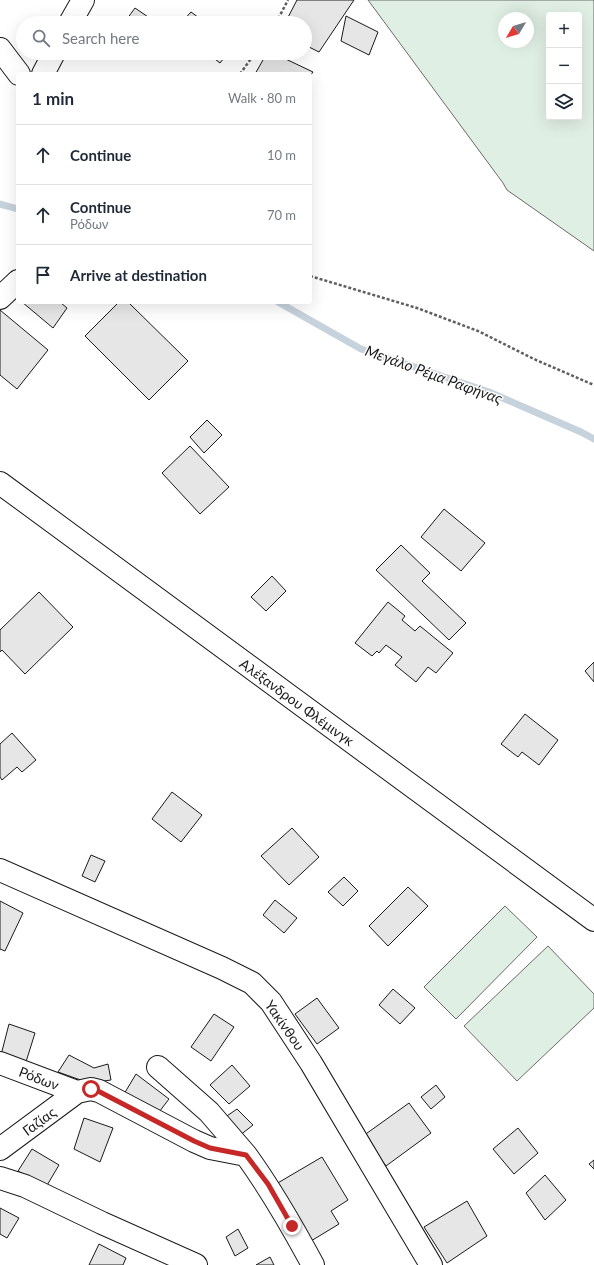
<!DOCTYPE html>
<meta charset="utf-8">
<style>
:root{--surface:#fff;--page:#f6f6f7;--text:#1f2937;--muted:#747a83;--line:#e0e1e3}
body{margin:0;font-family:Lato,sans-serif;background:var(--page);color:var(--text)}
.controls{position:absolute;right:12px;top:12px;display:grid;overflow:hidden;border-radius:4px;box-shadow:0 4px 16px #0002}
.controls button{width:36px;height:36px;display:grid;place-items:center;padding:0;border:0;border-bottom:1px solid var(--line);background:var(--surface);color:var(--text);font:20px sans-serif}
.compass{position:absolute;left:498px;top:12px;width:36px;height:36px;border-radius:50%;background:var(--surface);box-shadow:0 4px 16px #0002;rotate:232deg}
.stop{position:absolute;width:12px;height:12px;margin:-9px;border:3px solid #c62828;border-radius:50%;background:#fff}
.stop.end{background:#c62828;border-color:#fff;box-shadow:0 1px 4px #0008}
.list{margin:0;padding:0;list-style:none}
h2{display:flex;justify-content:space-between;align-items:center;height:52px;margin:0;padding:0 16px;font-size:17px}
h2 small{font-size:13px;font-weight:400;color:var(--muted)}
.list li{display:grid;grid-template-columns:26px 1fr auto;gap:12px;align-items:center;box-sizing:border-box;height:60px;padding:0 16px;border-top:1px solid var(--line)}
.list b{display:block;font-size:15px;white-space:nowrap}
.list p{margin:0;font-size:13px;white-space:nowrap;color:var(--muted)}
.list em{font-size:13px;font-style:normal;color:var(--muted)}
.icon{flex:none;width:22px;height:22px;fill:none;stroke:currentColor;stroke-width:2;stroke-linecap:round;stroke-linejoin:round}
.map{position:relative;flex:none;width:594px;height:1265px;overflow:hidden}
.search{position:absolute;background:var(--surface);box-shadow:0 4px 16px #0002;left:16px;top:16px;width:296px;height:44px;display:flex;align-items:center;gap:10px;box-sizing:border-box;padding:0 14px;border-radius:22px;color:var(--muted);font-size:15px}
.panel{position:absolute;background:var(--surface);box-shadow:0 4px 16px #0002;left:16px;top:72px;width:296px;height:232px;border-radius:4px}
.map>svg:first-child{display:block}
.green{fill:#e0efe3;stroke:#6a6a6a;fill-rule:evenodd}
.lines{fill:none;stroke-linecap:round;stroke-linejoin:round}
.stream{stroke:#c6d2dc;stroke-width:7}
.building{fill:#e6e6e6;stroke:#1a1a1a}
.minor-casing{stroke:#1a1a1a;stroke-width:24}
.major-casing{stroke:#1a1a1a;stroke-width:24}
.path{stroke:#5f5f5f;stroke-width:2.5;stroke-dasharray:3 2;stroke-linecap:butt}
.minor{stroke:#fff;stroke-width:22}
.major{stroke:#fff;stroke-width:22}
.route{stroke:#c62828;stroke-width:5}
.labels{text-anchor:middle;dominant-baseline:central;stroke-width:3;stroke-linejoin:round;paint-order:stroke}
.street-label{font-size:14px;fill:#1a1a1a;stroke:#fff}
.water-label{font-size:15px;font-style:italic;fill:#1a1a1a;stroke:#fff}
</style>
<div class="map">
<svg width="594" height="1265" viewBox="0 0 594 1265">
<rect width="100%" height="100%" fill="#fff"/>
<path class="green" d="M368,0H594V251L507,190L503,183ZM549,15H579V117H549ZM504,18H528V42H504Z
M505,906L537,937L456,1019L424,987Z
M548,946L594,994V1008L517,1081L464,1026Z"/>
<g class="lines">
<path class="stream" d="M0,204L18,209
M278,302L361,349L489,392L581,432L594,439"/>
</g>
<path class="building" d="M297,0H354L319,52L305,45V23H285Z
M135,8L157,23H124Z
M191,12L206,23H181Z
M346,16L378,32L369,55L341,41Z
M207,53H228L220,63Z
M267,53H273L313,72L310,76V74H255Z
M22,302H60L67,308L53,328Z
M119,302H128L188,361L149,400L85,336Z
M0,310L48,350L17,389L0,375Z
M207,420L222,435L204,453L190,437Z
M190,446L229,487L200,514L162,473Z
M444,509L485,543L461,571L421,537Z
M401,545L430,573L422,581L466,623L449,640L376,570Z
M272,576L286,591L266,611L251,597Z
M39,592L73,627L25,674L2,650L0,652V630Z
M388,602L405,616L402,620L415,631L420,626L453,653L436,673L428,667L416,682L395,665L402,657L386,645L379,653L377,651L372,656L355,643Z
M594,662V682L585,671Z
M525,714L558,740L539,765L522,752L518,757L501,744Z
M12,733L36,760L22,772L17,767L2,780L0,777V744Z
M172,792L202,815L181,842L152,819Z
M292,828L319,857L289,885L261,856Z
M91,855L105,861L95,882L82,876Z
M344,877L358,891L343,906L328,892Z
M408,887L428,906L388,946L369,926Z
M275,900L297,918L284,933L263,915Z
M0,901L23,913L5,951L0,949Z
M393,989L415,1008L400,1024L379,1005Z
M317,998L339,1028L317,1044L295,1014Z
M214,1014L234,1027L211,1061L191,1047Z
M9,1024L35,1033L25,1065L1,1055Z
M69,1055L94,1068L108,1064L111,1080L89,1083L58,1072Z
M232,1065L250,1086L229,1104L210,1085Z
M136,1074L169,1099L156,1116L124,1094Z
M436,1085L445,1097L431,1109L421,1097Z
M409,1103L431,1133L386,1166L363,1136Z
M237,1109L253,1125L239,1136L224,1118Z
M84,1118L113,1128L100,1162L74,1149Z
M518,1128L538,1153L514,1174L493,1149Z
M32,1149L59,1165L46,1187L18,1171Z
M322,1157L348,1200L331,1211L339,1224L311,1241L276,1184Z
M594,1160V1169L589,1164Z
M545,1175L566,1200L545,1220L526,1193Z
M467,1201L487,1236L447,1263L424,1227Z
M0,1208L19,1218L7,1238L0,1234Z
M238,1229L248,1248L235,1256L226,1237Z
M99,1244L126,1258L123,1265H89Z
M270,1257L274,1265H256Z"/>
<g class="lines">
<g class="minor-casing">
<path id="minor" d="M70,23L83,0
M0,49L19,74
M43,74L54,53
M0,298L18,281
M0,870L222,968L252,983L271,1002L311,1063L431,1265
M0,1063L77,1092
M158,1067L209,1112L246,1155
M0,1149L77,1092L91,1089L99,1091L194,1141L210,1148L246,1155C272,1191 292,1226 313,1265
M0,1178L25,1186L102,1223L196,1265"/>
</g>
<g class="major-casing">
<path id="major" d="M0,483L594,920"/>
</g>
<path class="path" d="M276,23L288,0
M240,74L255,53
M310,276L417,308L478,331L536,360L594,385"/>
<use href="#minor" class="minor"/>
<use href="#major" class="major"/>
</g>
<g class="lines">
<path class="route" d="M91,1089L98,1091L194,1141L210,1148L246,1155L268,1184L292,1226"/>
</g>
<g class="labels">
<g class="street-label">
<text transform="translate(297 702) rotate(36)">Αλέξανδρου Φλέμινγκ</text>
<text transform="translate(285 1025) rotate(55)">Υακίνθου</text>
<text transform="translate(39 1078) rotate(21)">Ρόδων</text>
<text transform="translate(39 1121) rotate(-36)">Γαζίας</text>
</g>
<g class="water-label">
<text transform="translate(434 374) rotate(20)">Μεγάλο Ρέμα Ραφήνας</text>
</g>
</g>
</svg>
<div class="controls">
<button>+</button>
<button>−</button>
<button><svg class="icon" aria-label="layers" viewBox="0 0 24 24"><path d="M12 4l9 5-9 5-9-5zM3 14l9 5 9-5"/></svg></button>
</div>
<svg class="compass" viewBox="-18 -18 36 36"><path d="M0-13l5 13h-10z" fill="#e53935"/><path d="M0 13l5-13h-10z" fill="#747a83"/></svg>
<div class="stop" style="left:91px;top:1089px"></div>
<div class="stop end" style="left:292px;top:1226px"></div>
<div class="search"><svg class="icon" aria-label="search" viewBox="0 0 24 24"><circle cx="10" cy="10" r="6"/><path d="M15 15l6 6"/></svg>Search here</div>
<section class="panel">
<h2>1 min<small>Walk · 80 m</small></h2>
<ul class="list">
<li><svg class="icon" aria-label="ahead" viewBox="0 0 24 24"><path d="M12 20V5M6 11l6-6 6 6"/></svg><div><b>Continue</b></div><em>10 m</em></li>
<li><svg class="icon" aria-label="ahead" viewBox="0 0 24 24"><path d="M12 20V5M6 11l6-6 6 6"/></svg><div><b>Continue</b><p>Ρόδων</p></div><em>70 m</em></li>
<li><svg class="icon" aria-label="arrive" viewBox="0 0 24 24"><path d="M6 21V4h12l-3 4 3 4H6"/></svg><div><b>Arrive at destination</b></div></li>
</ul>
</section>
</div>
